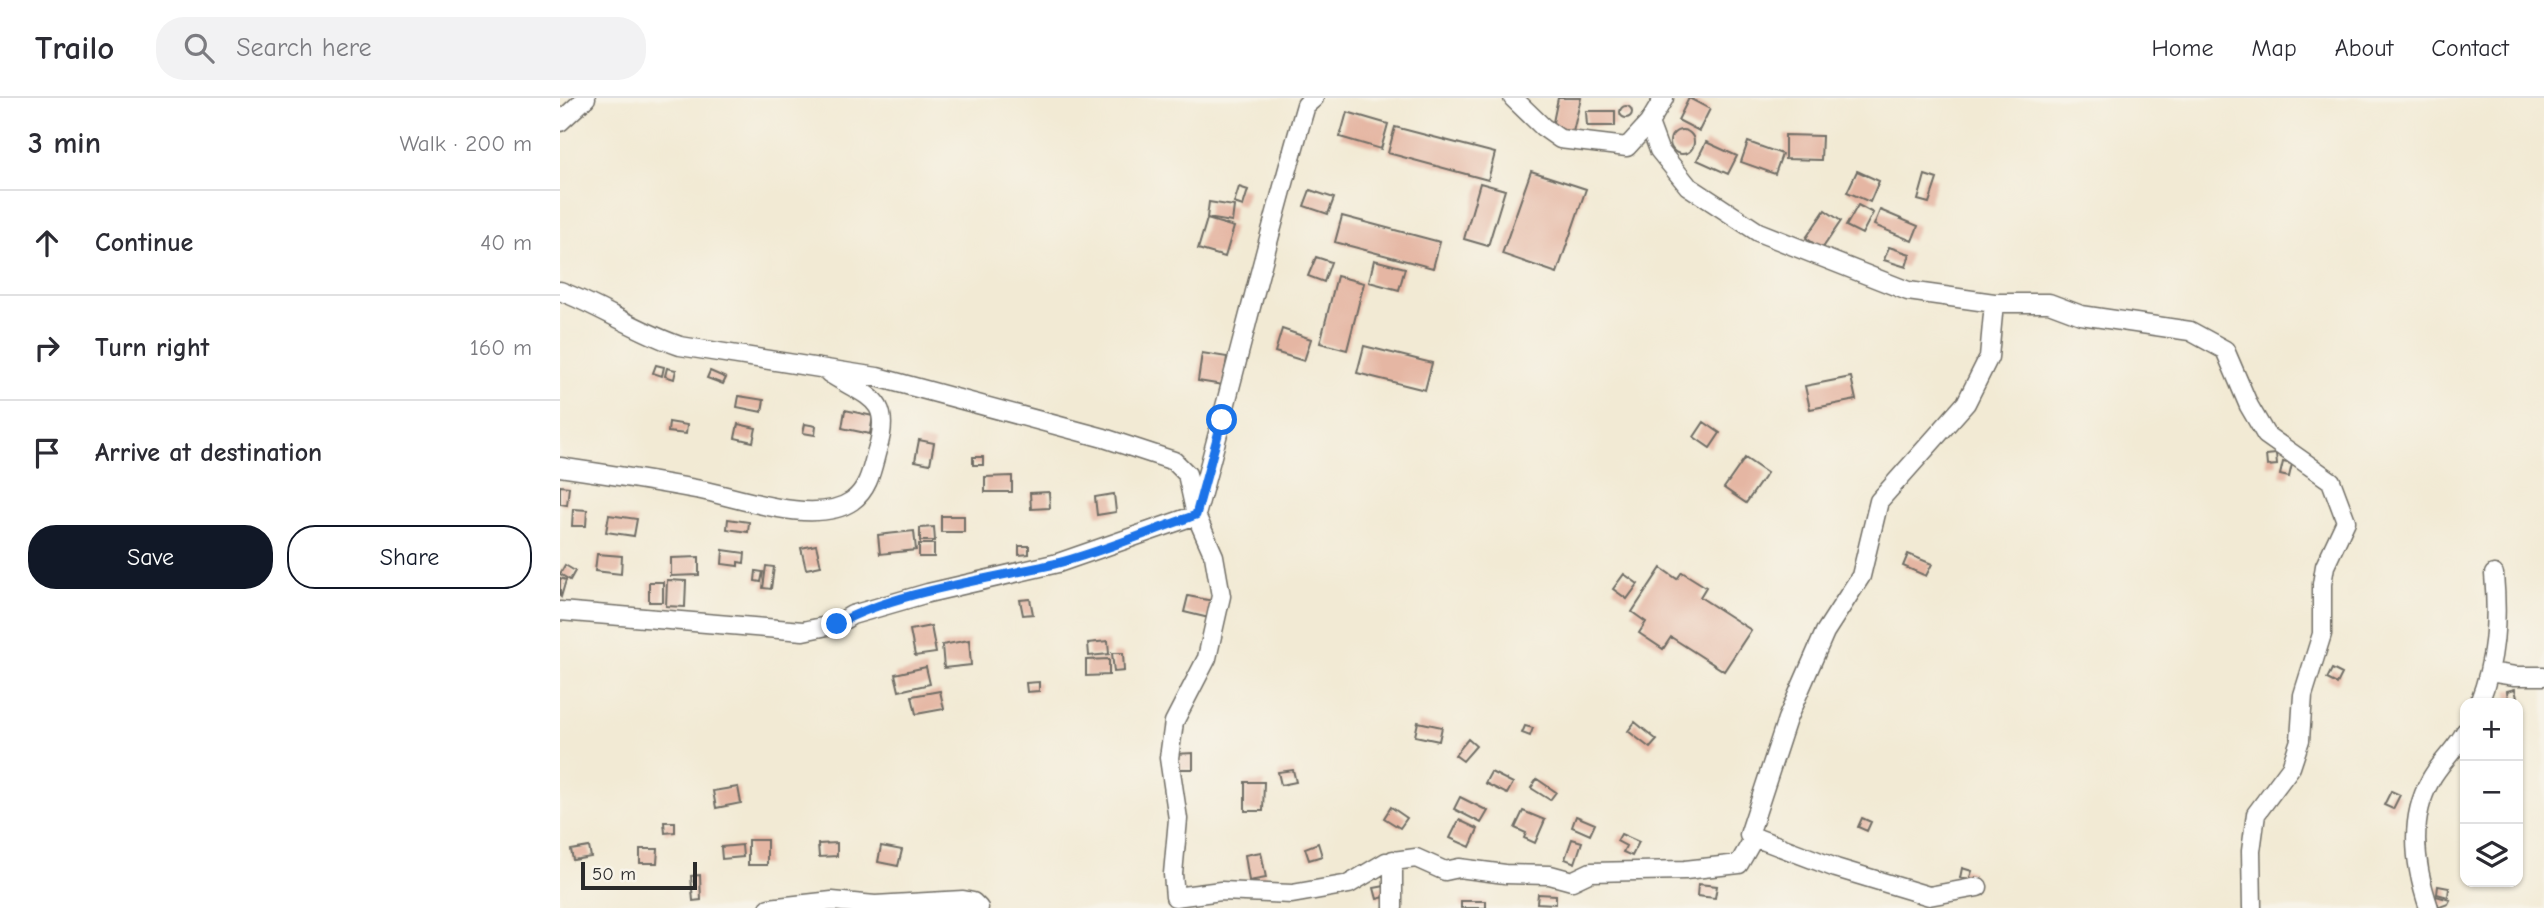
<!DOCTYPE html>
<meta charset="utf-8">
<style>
:root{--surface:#fff;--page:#f2f2f3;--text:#2b2b33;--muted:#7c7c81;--line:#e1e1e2;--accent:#111827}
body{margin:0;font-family:"Comic Neue",sans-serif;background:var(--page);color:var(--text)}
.controls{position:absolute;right:21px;bottom:21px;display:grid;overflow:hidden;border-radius:14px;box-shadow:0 2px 5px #0004}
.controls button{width:63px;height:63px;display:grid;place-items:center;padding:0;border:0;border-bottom:2px solid var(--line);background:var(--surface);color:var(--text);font:35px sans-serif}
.scale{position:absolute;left:21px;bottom:18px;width:116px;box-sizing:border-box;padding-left:7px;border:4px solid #2b2b2b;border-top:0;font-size:19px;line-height:24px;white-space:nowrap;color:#2b2b2b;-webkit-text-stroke:5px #f7f3e8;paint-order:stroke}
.stop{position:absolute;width:21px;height:21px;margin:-16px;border:5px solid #1a73e8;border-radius:50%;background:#fff}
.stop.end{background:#1a73e8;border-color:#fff;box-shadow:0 2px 7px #0008}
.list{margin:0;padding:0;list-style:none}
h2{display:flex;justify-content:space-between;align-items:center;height:91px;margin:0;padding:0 28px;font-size:30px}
h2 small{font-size:23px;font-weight:400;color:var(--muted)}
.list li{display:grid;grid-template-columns:46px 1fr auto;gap:21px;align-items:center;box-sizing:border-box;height:105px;padding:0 28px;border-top:2px solid var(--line)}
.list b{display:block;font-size:26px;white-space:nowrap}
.list em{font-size:23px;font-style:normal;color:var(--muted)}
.actions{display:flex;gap:14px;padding:21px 28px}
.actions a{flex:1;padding:16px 0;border:2px solid var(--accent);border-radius:28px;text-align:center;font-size:24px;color:var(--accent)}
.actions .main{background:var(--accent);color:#fff}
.icon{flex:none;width:38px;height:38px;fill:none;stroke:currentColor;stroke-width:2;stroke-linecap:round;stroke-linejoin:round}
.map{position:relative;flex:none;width:1984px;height:810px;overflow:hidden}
header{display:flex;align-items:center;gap:42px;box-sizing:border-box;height:98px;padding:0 35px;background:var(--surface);border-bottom:2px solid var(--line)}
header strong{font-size:33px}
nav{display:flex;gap:38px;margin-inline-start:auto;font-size:24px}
.search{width:490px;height:63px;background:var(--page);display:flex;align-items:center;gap:18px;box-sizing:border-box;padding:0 24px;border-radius:28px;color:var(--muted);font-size:26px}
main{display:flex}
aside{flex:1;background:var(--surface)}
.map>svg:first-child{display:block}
.building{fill:#e5b6a3}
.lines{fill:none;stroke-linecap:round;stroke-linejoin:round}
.minor-casing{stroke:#716e66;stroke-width:21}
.minor{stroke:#fff;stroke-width:18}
.route{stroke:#1a73e8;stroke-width:9}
</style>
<header>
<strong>Trailo</strong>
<div class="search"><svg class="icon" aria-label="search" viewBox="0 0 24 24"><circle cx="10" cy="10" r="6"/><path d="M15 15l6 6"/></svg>Search here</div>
<nav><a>Home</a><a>Map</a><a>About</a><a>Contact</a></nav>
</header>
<main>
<aside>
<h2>3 min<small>Walk · 200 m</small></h2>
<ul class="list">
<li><svg class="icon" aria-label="ahead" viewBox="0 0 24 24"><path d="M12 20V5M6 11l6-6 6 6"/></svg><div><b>Continue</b></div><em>40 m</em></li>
<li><svg class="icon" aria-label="right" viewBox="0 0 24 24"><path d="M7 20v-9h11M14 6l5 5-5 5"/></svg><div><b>Turn right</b></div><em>160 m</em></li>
<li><svg class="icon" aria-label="arrive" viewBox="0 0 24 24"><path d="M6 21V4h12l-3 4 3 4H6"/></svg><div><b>Arrive at destination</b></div></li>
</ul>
<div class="actions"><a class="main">Save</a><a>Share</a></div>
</aside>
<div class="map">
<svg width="1984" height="810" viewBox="0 0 1984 810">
<rect width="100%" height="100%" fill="#f7f3e8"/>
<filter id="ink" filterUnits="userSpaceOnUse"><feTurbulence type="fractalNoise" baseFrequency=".0143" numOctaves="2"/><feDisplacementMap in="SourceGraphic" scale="14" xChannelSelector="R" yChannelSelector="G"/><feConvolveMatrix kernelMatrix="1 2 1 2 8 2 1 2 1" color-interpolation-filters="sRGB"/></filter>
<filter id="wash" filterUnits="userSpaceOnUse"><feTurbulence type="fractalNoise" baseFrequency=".00686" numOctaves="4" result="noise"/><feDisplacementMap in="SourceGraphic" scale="28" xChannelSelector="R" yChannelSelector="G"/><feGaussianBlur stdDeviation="1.57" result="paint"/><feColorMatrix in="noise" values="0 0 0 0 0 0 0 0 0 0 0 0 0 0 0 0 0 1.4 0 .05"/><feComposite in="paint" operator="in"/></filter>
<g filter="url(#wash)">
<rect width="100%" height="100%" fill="#f2ead4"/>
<g id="blocks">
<path class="building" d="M998,0H1021L1013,34L992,29Z
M1129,0L1150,11L1139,33L1118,22Z
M1060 14a6 6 0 1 1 12 0a6 6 0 1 1-12 0Z
M1026,13H1055V28H1027Z
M787,14L828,26L821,51L780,39Z
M835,29L935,55L928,82L828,55Z
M1110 44a12 12 0 1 1 24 0a12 12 0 1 1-24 0Z
M1225,37L1262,38L1261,62L1225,61Z
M1146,44L1177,58L1168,76L1137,62Z
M1188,44L1222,56L1215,76L1181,64Z
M971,73L1026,91L997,175L942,156Z
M1297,73L1319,83L1310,104L1287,94Z
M1365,77L1377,81L1369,105L1358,102Z
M920,85L945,92L928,148L904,141Z
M679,89L688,92L683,108L674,105Z
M750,92L774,100L768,116L744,108Z
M649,104L674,108L672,124L647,120Z
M1298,107L1313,115L1302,136L1286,128Z
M1265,112L1281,123L1262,151L1246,140Z
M1320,112L1358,128L1352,143L1314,127Z
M782,118L880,144L873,170L775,144Z
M647,121L674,129L665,159L638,151Z
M1329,149L1350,156L1346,169L1324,162Z
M756,159L771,164L764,184L748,178Z
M814,162L845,170L839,192L809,184Z
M777,178L804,185L787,252L760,245Z
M722,231L751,241L744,263L715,254Z
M804,248L872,265L865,292L797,275Z
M642,255L667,259L663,287L638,283Z
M96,267L104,269L102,278L93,275Z
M107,270L116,272L114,281L105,278Z
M150,273L166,280L163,286L147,280Z
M1291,279L1296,302L1250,311L1245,288Z
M179,298L204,302L202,314L177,309Z
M285,312L313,318L310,336L282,330Z
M109,324L127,327L126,336L108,334Z
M1144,324L1160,335L1150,350L1134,339Z
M178,326L196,330L193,344L175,340Z
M245,326L256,328L255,337L243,335Z
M359,342L374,345L370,366L355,363Z
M1716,356L1717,367L1707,368L1706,357Z
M413,359H423V367H413Z
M1185,360L1207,375L1186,405L1164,390Z
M1723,364L1732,366L1729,379L1720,377Z
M452,378V394H425V379Z
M0,388L9,389L7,407L0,406Z
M489,394L490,410L471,411L470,395Z
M554,396L556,414L537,417L535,399Z
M13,411L27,412L26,428H12Z
M49,417L77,421L74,438L46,434Z
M381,418H404V434H381Z
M168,421L189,424L188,434L167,431Z
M374,429L375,443H360V430Z
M354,433L356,452L320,456L318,437Z
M359,446H374V459H359Z
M256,447L261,468L246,471L241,450Z
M459,448H469V456L459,457Z
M163,452L185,455L184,465L178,464V468L162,466Z
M37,456L62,458L61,476L35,473Z
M1348,456L1372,466L1366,478L1343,468Z
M139,459V477L111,478V460Z
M5,467L15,473L10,482L0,476Z
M206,468L214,469L211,491L203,490Z
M1101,470L1117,481L1122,474L1146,489L1140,499L1191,532L1164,573L1111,539L1103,551L1079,535L1086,524L1072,514Z
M196,473L203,474L201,484L195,483Z
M1064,476L1078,486L1067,501L1053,491Z
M0,480L6,482L1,499L0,498Z
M107,482L126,483L125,509L106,508Z
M89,484H103V504H89Z
M628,498L653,503L649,520L624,514Z
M470,501L473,516L463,517L460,502Z
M371,528L376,555L355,558L350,532Z
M409,542L411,567L384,570L382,547Z
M548,543L549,556L529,558L528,545Z
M552,555H563L564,573L554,574Z
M549,561V577L526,578V562Z
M366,569L370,586L339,593L335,576Z
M1772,571L1782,576L1777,586L1767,581Z
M479,584V593L467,594L466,585Z
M1955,591L1957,600L1948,601L1947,593Z
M380,593L384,611L356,616L352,598Z
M858,624L882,629L879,643L855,638Z
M1075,624L1097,642L1090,650L1068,633Z
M965,628L973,630L970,638L962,635Z
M908,641L916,648L903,663L895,657Z
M633,655V671H615V656Z
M733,672L736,684L721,687L718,674Z
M931,674L953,685L947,696L925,685Z
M977,681L996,694L990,702L971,690Z
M685,684H704L703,713H685Z
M178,689L181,705L156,710L153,693Z
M1831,693L1840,697L1833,711L1824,707Z
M900,699L928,713L921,725L894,711Z
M831,709L847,720L840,730L824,720Z
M963,713L985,722L975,745L964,740L966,735L955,730Z
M1016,718L1035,726L1030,737L1012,729Z
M1302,720L1311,724L1307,733L1298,729Z
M899,722L918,731L910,749L890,740Z
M104,724H115V734L105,735Z
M1061,736L1079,744L1072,758L1063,754L1066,748L1057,743Z
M1012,741L1022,744L1015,765L1005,761Z
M188,742H207V767H188Z
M277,745V758L259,759L258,746Z
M758,745L762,758L749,762L745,750Z
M182,747L183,759L162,761L161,749Z
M321,748L342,752L338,768L318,764Z
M29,749L31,759L13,762L11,752Z
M80,751H98L97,765H80Z
M701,754L706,780L689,783L685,757Z
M1402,770L1412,773L1409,782L1400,780Z
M140,777L141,802L133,803L131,778Z
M1138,786L1157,788L1155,800L1137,798Z
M825,788L828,798L817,801L814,790Z
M1878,788L1889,790L1888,799L1877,796Z
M978,796L996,797V806L977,805Z
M1876,798L1890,802L1888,806L1877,810L1878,806L1874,805Z
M901,803H926V810H901Z"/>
</g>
</g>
<g filter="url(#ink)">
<use href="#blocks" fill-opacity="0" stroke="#716e66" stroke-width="2"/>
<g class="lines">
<g class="minor-casing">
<path id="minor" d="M953,0L983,29L1000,41L1067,49L1089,25L1099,52L1128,88L1198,134L1348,193L1434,205H1489L1521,217L1630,233L1665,252L1689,308L1706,337L1771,383L1786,423L1765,468L1762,486V536L1743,597L1740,642L1731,669L1696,716L1691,753L1692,810
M0,24L26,0
M1089,25L1104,0
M0,193C42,209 78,234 120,248L317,279L544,340L614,363L627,376L636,417L654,458L661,498L647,560L614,624L609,660L618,721L613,776L615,799L661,793L732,796L789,786L826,764L856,760L885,773L899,770L945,776L990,777L1012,783L1031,774L1125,772L1179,766L1191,745V738
M0,369C47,376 95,383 141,392C180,400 256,428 292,403C309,391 312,370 317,352C334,299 306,299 269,275
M0,513L243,533L277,526L292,517L368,495L498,465L636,417C674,280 706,143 746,7L754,0
M1929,574L1955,578H1984
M1919,605C1936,562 1938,521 1934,476
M833,762V810
M1418,789L1369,798L1276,770L1189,737L1227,621L1265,534L1301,478L1319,403L1406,305L1429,259L1434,205
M209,810L272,803L315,807L403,802L413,804L419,810
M1869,810C1855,769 1848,723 1870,683C1879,665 1896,652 1905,634"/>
</g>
<use href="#minor" class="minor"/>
</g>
</g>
<g class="lines" filter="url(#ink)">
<path class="route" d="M277,526C333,494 430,481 494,466C542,454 590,433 636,417L662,322"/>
</g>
</svg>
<div class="controls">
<button>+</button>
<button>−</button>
<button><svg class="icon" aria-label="layers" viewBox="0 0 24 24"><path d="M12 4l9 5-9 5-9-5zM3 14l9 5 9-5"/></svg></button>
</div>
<div class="scale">50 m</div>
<div class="stop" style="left:662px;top:322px"></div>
<div class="stop end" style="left:277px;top:526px"></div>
</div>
</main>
